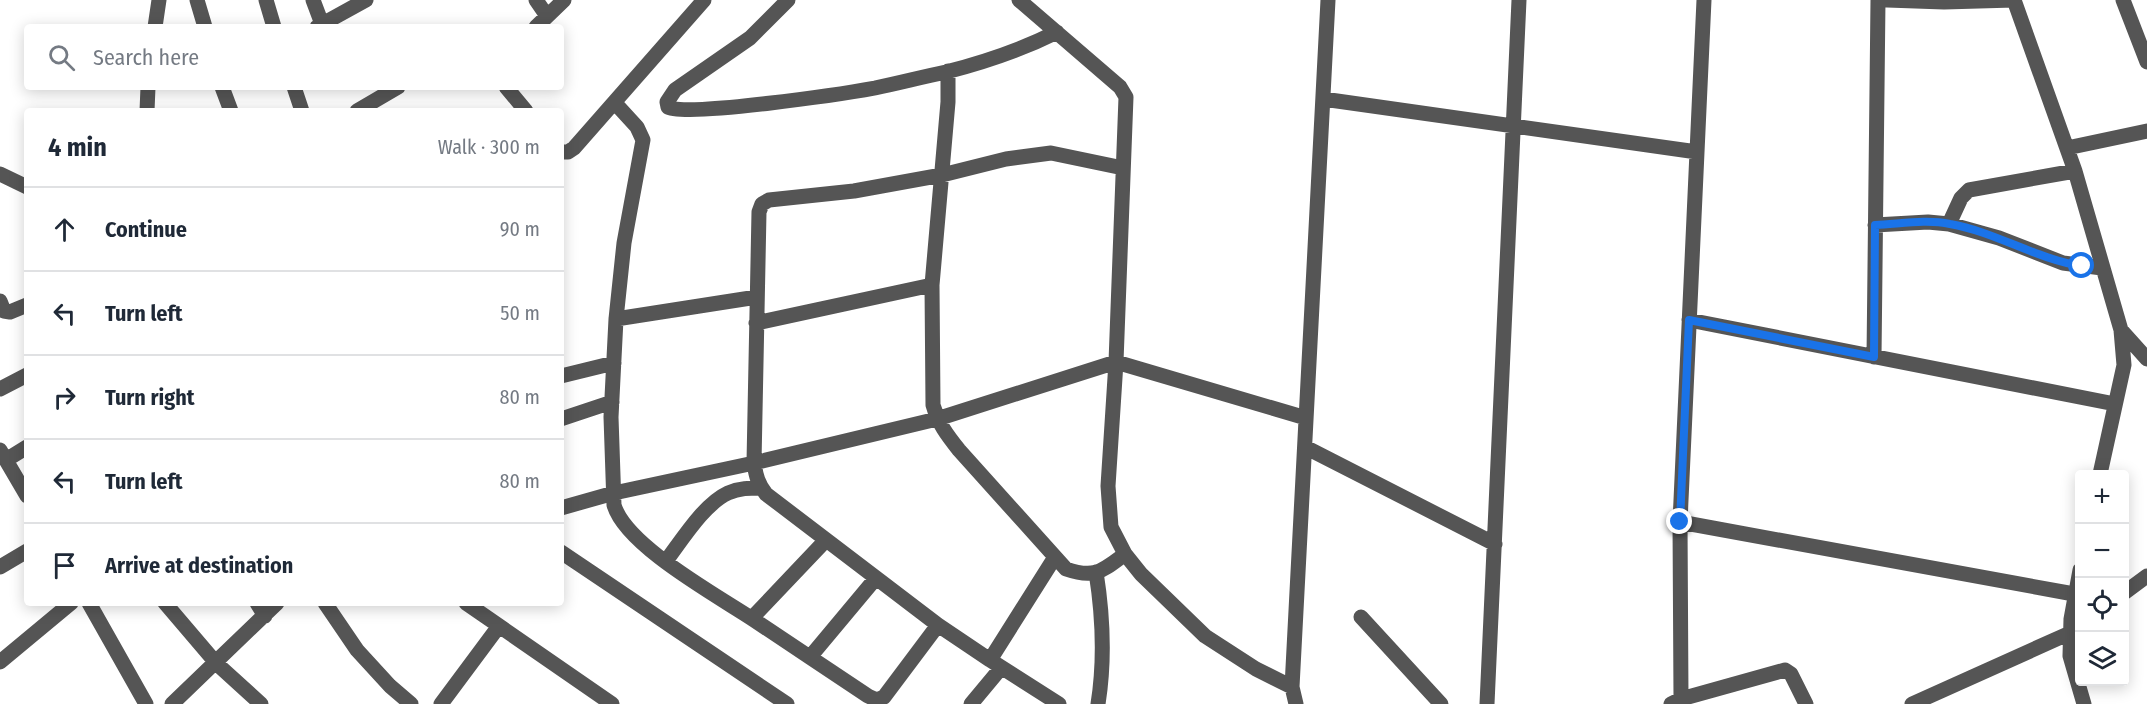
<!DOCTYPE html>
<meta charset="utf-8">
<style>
:root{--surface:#fff;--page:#f2f2f3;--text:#1f2937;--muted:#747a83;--line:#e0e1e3}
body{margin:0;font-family:"Fira Sans Condensed",sans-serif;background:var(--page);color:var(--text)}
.controls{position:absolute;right:18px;bottom:18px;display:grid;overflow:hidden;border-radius:6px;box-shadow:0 3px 15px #0003}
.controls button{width:54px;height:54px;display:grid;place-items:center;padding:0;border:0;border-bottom:2px solid var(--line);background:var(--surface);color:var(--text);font:30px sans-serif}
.stop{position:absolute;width:18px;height:18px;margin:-14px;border:4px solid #1a73e8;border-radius:50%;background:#fff}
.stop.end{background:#1a73e8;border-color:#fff;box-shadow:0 2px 6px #0008}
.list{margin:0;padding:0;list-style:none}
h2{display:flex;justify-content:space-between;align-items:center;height:78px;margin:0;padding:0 24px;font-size:26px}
h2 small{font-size:20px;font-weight:400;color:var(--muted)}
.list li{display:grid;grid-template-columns:39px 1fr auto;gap:18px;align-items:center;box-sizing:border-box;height:84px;padding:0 24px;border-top:2px solid var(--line)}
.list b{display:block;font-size:22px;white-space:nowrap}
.list em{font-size:20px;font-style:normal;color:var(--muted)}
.icon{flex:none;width:33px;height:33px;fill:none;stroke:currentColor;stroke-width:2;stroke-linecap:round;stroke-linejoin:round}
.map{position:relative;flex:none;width:2147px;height:704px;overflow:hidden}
.search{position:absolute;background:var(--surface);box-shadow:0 3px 15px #0003;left:24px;top:24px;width:540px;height:66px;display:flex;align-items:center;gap:15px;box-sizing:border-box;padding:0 21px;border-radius:6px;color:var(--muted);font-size:22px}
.panel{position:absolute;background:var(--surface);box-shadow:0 3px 15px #0003;left:24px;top:108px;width:540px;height:498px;border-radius:6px}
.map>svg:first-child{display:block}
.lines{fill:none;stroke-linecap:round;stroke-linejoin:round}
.minor{stroke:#555;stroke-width:15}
.route{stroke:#1a73e8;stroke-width:8}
</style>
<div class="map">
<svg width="2147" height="704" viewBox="0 0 2147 704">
<rect width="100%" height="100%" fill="#fff"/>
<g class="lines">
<path class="minor" d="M197,0L205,27
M266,0L274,27
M313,0L322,24
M536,0L547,16
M788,0L750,38L675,90L667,102L668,107C682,118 848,93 875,88C899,83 922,77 946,72C985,62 1021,50 1057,32
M1019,0L1120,87L1126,97L1116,362L1108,486L1111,527L1125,554L1141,574L1205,636L1256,669L1292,687
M1887,0L1944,2L2014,0
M2014,0L2075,171L2121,330L2124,365L2100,474
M2123,0L2147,62
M155,27L159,0
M317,27L366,0
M536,27L564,0
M948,71V102L932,285L933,405C938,423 947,435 959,450L1066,569C1095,579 1102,571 1125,554
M222,87L231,111
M294,87L302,111
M506,87L526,111
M1323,99L1697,152
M615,103L637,127L643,140L624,243L616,319L611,417L614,505C626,546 718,596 754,620C792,645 830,671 868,696L877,700L884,697L938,625
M147,111L148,87
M357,111L398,87
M2067,148L2147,131
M561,152H568L574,148L704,0
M0,174L27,187
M1949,224L1961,198L1969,190L2075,171
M1875,225L1928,222L1949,224L1999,238L2063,263L2102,268
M0,301L4,311L10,312L27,305
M616,319L757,297
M1689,320L2115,404
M756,323L932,285
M2121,330L2147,359
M1874,357L1878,0
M561,376L614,363
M0,389L27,375
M561,419L612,402
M1305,447L1495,544
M0,450L27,496
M6,460L27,447
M561,508L614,493L754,463L937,419L1116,362L1306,418
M1680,522L2074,594
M561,552L787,704
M666,561C682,540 704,504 728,493C739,488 750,488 761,488
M0,567L27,551
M2080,570L2071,619L2070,656L2084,704
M1096,572C1103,616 1105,660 1098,704
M2124,593L2147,576
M89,603L146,704
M165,603L217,664L261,704
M257,603L265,616
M325,603L357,650L390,686L411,704
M466,603L612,704
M1361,617L1441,704
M752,618L826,540
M810,657L876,578
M990,660L1055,557
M0,662L71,603
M1681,699L1680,522L1704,0
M172,704L277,603
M441,704L499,626
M971,704L1001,668
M1059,704L990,660L938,625L766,494C758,484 756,476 754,463L759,212L762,204L769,200L854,191L942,175L1006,159L1051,153L1123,168
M1296,704L1292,687L1328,0
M1487,704L1519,0
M1671,704L1681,699L1785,670L1791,674L1806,704
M1912,704L2070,633L2080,627"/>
</g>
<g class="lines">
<path class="route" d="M1680,522L1689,320L1874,357L1875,225C1900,224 1926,219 1950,224C1996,232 2036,259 2082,266"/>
</g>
</svg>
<div class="controls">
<button>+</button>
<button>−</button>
<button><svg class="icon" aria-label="locate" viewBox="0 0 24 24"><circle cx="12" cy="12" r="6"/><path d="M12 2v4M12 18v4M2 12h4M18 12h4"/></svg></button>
<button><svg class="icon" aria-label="layers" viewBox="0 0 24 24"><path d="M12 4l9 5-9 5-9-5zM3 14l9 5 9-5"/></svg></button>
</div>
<div class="stop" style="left:2082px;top:266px"></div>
<div class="stop end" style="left:1680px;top:522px"></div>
<div class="search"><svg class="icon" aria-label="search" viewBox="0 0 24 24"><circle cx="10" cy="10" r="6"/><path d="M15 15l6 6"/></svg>Search here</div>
<section class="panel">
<h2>4 min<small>Walk · 300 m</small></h2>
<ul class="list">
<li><svg class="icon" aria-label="ahead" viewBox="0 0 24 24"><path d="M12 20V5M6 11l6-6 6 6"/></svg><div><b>Continue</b></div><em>90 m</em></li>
<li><svg class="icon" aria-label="left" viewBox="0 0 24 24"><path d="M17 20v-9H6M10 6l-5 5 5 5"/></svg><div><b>Turn left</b></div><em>50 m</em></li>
<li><svg class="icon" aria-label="right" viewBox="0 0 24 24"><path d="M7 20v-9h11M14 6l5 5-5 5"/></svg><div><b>Turn right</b></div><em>80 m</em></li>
<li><svg class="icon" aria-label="left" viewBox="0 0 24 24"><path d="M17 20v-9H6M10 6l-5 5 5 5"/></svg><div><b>Turn left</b></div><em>80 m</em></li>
<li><svg class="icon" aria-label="arrive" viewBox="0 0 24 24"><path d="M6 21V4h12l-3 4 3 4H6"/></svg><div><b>Arrive at destination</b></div></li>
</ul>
</section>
</div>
